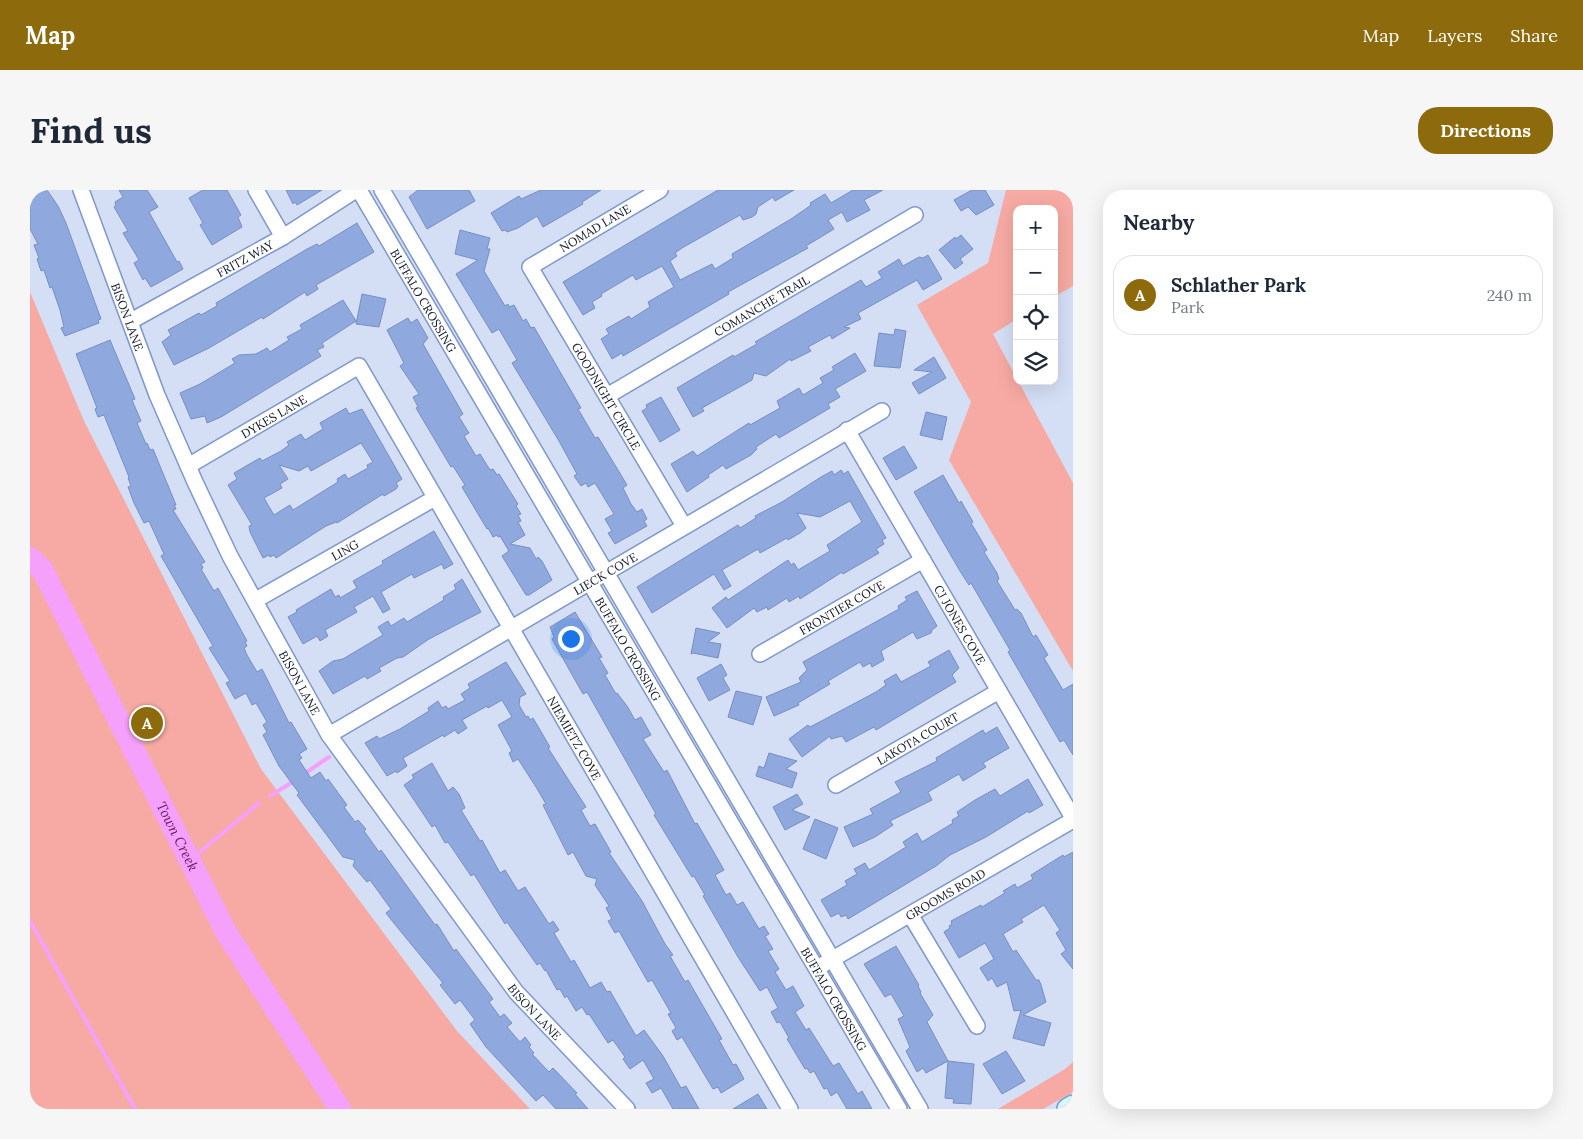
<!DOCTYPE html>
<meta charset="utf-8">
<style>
:root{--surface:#fff;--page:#f6f6f7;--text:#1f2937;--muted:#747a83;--line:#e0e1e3;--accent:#8d6b0d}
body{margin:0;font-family:Lora,serif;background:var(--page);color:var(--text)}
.controls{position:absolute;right:15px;top:15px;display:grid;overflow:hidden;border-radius:10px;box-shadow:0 5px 20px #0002}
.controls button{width:45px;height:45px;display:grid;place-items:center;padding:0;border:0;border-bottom:1px solid var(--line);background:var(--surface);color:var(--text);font:25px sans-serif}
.you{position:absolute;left:540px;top:448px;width:18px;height:18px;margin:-12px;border:4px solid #fff;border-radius:50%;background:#1a73e8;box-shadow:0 0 0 8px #1a73e833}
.badge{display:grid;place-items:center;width:32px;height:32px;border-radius:50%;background:var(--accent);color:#fff;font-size:16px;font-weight:700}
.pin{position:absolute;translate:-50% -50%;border:2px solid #fff;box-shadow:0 1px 5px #0006}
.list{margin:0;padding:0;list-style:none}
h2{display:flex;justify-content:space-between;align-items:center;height:65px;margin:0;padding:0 20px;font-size:21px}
h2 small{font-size:16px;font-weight:400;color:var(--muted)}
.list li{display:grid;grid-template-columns:32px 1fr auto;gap:15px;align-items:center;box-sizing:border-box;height:80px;margin:0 10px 10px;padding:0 10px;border:1px solid var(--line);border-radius:20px}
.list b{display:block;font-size:19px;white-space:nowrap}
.list p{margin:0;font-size:16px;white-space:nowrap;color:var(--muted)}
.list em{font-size:16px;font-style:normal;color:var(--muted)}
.icon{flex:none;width:28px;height:28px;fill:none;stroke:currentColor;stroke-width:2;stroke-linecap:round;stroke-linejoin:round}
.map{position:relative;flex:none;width:1043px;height:919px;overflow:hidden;border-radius:20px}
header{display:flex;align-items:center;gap:30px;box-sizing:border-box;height:70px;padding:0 25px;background:var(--accent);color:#fff}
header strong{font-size:24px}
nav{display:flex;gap:28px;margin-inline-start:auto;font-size:18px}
.intro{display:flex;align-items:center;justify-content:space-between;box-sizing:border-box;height:120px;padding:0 30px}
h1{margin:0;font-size:35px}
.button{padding:12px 22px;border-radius:20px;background:var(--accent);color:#fff;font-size:18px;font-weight:700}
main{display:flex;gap:30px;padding:0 30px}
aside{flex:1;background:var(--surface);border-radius:20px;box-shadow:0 5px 20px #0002}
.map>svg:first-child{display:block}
.green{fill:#f6aaa3}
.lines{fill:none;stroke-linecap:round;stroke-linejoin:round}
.stream{stroke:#f5a0fa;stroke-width:4}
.river{stroke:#f5a0fa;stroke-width:22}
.building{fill:#8fa8dd;stroke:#778fc3;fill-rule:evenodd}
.minor-casing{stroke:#7f97cb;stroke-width:18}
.secondary-casing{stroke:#7f97cb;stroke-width:24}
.minor{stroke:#fff;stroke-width:15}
.secondary{stroke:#d6f9fd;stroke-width:21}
.labels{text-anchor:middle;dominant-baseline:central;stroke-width:4.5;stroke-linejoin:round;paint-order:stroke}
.street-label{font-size:12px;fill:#0e172a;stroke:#fff}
.water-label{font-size:14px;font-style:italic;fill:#661b6b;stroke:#fff}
</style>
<header>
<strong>Map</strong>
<nav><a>Map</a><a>Layers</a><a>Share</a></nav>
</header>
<div class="intro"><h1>Find us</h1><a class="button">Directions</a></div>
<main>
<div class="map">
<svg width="1043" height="919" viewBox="0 0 1043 919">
<rect width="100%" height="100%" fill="#d4def5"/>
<path class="green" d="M976,0H1043V96L1024,107V19H987V129L963,144L1043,293V481L919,270L941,212L887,115L958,73Z
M0,102L54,231L231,579L427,841L500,919H0Z
M1043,872V902L1013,919H968L1035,879Z"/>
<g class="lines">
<path class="stream" d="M274,584L299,567
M240,606L264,591
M160,670L229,613
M0,731L105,919"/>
<path class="river" id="s1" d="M0,368L12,379L196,742L310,919"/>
</g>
<path class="building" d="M0,0H17L28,16L36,33L71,129L68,130L69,133L35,146L31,138L34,137L30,120L22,97L20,98L14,80L11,81L7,69L9,68L4,55L8,54L0,39Z
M89,0H117L128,17L119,22L147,72L149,71L153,79L121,97L115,88L113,90L104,73L109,70L93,43L98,41L84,17L86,15L85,12L93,7Z
M173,0H197L211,25L208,27L212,37L182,55L170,35L173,33L159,8Z
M256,0H292L267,15L265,12L263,14Z
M388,0H439L445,11L397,39L379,7Z
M511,0H571L552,12L553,14L513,37L507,26L488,38L477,42L475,40L472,41L461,23L489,6L491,9Z
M688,0H764L745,11L743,7L728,17L726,24L722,27L713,30L710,25L652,58L645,63L647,66L640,71L650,90L682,74L685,79L703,68L702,64L761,29L777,18L781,15L780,13L795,4L801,13L823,0H853L834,10L840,20L817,32L812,22L798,30L804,39L776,56L778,58L698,102L699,104L593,166L592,163L582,169L571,149L579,144L576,139L599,126L601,129L620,117L618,112L644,97L632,76L606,90L603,85L571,104L572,106L562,112L565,118L553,125L533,92Z
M942,0H955L964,15L946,25L938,17L931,21L924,10Z
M327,33L344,62L286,95L288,99L277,106L275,102L233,129L232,127L179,158L144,175L132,152L141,145L138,140L169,123L171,125L187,116L186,113L277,59L287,54L289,56Z
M430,40L460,48L457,59H460L454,81L475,116L478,114L479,117L484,115L493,131L496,129L501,138L504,137L551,218L548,219L565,248L568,247L597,295L593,298L601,314L607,322L612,319L617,329L614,331L617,336L585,354L578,343L582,341L575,329L584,324L565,293L558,297L556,293L551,296L544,286L547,284L529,251L482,173L487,170L469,139L462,143L426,84L448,70L425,64Z
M931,45L943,59L930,69L933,73L925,79L909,60L925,47L926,49Z
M898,65L912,89L893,100L887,90L828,123L831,129L814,137L820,138L802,149L800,145L778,157L781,161L761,171L760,169L736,186L724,183L722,190L672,218L674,221L663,227L647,198L703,165L704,167L727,154L725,152L831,90L836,97L852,88L848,82L869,69L873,76L889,67L893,68Z
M332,104L356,109L349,137L326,134Z
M313,110L326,131L292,153L294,157L287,160L291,166L191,227L177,233L175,226L161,229L150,203L170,194L205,173L202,169L209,165L226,164L237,158L240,162L259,150L257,147L272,139L270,135Z
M378,128L381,133L387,129L398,148L393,154L433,224L429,227L439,243L434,246L446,266L450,264L460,280L463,279L467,285L469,284L488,314L486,316L491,324L488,325L491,331L488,332L495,345L480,354L500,358L506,369L508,367L512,371L522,390L499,405H496L472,366L479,361L470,346L468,347L467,345L463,347L458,338L457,339L432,297L435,295L423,276L421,277L386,218L388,217L383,207L389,204L370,176L374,173L357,140Z
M865,139L876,141L870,178L844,176L849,143L864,145Z
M80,150L105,209L102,210L111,231L107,233L116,254L117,253L120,260L123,259L146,315H144L146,319L143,320L175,372L171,374L173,378L171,379L184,401L188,398L217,451L215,452L217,456L214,458L217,465L227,482L232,479L259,533L261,532L277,559L269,564L272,568L269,570L281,588L290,582L296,591L298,589L317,615L314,617L325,632L328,630L336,639L334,641L349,662L351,660L405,735L407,734L424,761L426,759L463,809L459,812L470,827L474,824L482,833L477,837L490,852L495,847L501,855L499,857L504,863L502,864L519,882L523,878L547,903L545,904L558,919H526L513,905L506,911L456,857L440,834L445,830L430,810L425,814L410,795L413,793L363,732L356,723L361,719L340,690L337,692L323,676L325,670L313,667L267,605L269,603L249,576L233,545L237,542L233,535L237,532L226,513L222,515L216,503L205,509L196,493L200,491L179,458L183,456L131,366L134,364L119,331L114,333L104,313L98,297L101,296L98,288L99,287L74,225L68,227L65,219L67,218L46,164Z
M825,163L836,181L805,199L810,207L798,214L800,218L749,248L746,244L726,257L727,259L721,265L696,279L693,275L678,285L679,287L657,302L641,274L663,261L667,266L719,233L720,235L750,218L747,211L769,198L773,205L793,193L790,188L804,180L802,177Z
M904,167L916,188L889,204L882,193L902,182L884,180Z
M631,207L650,240L630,252L612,221L617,218L616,215Z
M316,218L319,224L332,219L372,289L366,293L368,296L366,299L354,306L353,304L307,333L306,332L296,336L246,368L244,365L240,367L239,365L233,368L220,342L219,336L222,335L198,295L207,289L204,283L230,268L232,271L251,261L259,255L257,252L271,244L275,250L293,239L290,233ZM331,253L343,272L337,275L338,278L318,289L315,284L307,289L308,292L263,320L260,315L244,325L234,308L252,298L250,294L258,289L249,275L269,281L278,276L281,281Z
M896,222L917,227L912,250L890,245Z
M874,256L887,278L866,290L853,268Z
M811,280L814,284L818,281L856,348L852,350L854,354L846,359L849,363L813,384L812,382L770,409L769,406L759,412L757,408L738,420L737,417L727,422L724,418L697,438L682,418L696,407L698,410L758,370L761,375L764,373L768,380L800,361L797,355L832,332L820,311L790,327L767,323L776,338L770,343L758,350L757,348L730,363L728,359L692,380L701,396L694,400L684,384L622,423L607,397L708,335L710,338L726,328L725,326L752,312L791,287L802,281L804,285Z
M913,285L929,313L931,311L943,332L941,333L957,360L954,362L967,383L969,389L967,391L985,420L987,419L991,423L1003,447L1006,445L1018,465L1014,468L1033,500L1043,494V565L1034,550L1030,552L978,462L980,460L941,393L939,395L930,381L884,302Z
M404,341L423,374L414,379L412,374L384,388L382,384L351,402L360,419L353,423L343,406L324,417L327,422L295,440L298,446L290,451L287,446L273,454L258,427L267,422L266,420L301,399L305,407L309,405L310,408L327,398L323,391L353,374L352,371Z
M432,389L451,422L399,449L373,467L367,468L349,478L351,481L337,489L335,486L303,504L289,481L303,471L313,469L353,445L348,437L358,431L361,436L374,428L377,432L414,410L413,407L426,399L424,395Z
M887,401L907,436L902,440L901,443L887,449L883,442L851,461L854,470L842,477L840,473L833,477L830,472L798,491L800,494L768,513L769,515L744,526L736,507L771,492L769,488L777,480L773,472L869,419L868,416L877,410L875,407Z
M545,422L572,467L569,468L578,483L575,485L586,504L587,503L597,516L605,530L611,527L621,545L613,549L634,582L637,580L665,634L667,633L694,680L685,685L696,705L700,703L707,715L713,712L729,739L734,736L739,744L735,746L743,759L738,761L749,779L745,782L756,800L763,796L774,816L765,822L776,840L779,838L803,876L809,873L828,904L832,901L842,919H817L807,902L801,906L797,898L794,899L784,881L780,883L777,878L775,879L757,849L759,848L750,832L747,833L741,822L748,818L737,797L730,801L708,767L673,706L675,705L664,686L662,687L624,625L626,624L557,502L553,504L522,449L524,447L520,437Z
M666,438L690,443L678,452L691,454L688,468L663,463L661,464Z
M919,460L929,478L922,485L926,492L846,540L844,537L816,552L812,546L801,549L800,546L772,567L759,549L778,535L780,537L846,502L856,495L854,491L866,484L871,492L901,476L898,472Z
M476,472L496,504L490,507L489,515L496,527L498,526L500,530L503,528L520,557L518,558L556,617L551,620L560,636L565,634L581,662L579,663L612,711L635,754L643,765L640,766L655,792L658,790L692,849L689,850L703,875L706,874L714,889L691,903L688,897L683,899L652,847L647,850L642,841L646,838L638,824L641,823L622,790L618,792L589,741L585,743L578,731L582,729L576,718L579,716L565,695L567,689L556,686L543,662L538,665L513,615L516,614L506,597L488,569L483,572L479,563L482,561L468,535L482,527L472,510L458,518L457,516L432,530L437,538L428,544L425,540L414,547L413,545L373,568L377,576L367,583L366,581L357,586L335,553L347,546L349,549L370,539L399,521L398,518L408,511L412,518L416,516L418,519L435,510L431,504L440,498L438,494Z
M691,474L697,485L693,488L700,500L679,511L667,488Z
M706,501L732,507L723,535L698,527Z
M967,537L979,558L953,573L956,577L933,591L929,584L898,602L902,610L860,631L863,635L845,647L823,657L814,637L843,624L840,619L871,602L865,592L907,571L906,568L953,540L955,544Z
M739,563L767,571L756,579L767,583L762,598L726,586L729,576L734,578Z
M402,573L418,601L423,597L429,604L435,618L431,620L450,651L452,650L470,683L475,680L488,701L495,697L519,734L523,731L529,740L524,743L541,772L544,770L560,798L571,792L577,802L580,801L606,846L614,840L633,866L651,898L656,896L669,919H643L631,898L622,903L616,893L624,889L613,870L600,879L593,869L595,867L583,850L578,853L559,824L557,825L552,817L546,821L537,806L535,808L530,799L527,800L516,780L515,781L510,773L507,775L477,732L475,734L444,684L441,686L418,652L415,653L405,635L402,637L374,595L384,588L382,585Z
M998,589L1013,615L999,623L998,621L956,647L920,665L906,676L818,729L816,725L811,727L809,723L801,727L791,710L817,695L815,691L827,684L824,679L835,673L839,680L876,657L873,652L887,643L892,652L923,633L922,630L929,626L927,622L945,610L965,599L970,606Z
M767,604L773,614L762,620L780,627L755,640L743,617Z
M785,629L808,638L796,669L773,659Z
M1043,662V779L1031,764L1036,760L1026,743L1030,740L1014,715L991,729L993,732L973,744L983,762L986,760L1006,790H1009L1011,795L1016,812L993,825L1021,833L1014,856L983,848L991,820L984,821L977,792L967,797L962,788L958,791L950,778L964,769L955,753L929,768L914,742L920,738L919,736L922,734L921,731L951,715L952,717L975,703L973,701L985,694L987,698L1003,689L1001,685L1033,665L1034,667Z
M866,756L889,795L888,796L891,802L890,803L903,825L897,832L918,871L896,883L893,878L887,882L876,861L880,857L868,829L874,826L861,804L855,807L834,774Z
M976,861L995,891L972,904L953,874Z
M918,871L944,874L941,914L923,913L924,909L915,908Z
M728,904L737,919H703Z"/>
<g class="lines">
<g class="minor-casing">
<g id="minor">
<path id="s2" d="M51,0L127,205L165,292L200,366L299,545L486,802L597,919"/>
<path d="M226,0L253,47"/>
<path id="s3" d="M329,0L869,919"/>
<path d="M352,0L890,919"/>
<path id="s4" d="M630,0L500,77L654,336"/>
<path id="s5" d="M101,131L253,47L326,0"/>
<path id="s6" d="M577,206L885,25"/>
<path id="s7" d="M817,240L1043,628"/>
<path id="s8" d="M158,276L329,176L760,919"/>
<path id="s9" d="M226,410L405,308"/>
<path id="s10" d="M730,464L893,370"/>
<path id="s11" d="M299,545L852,221"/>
<path id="s12" d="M806,595L969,501"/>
<path d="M881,726L947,836"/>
<path id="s13" d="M794,774L1043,630"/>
</g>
</g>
<g class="secondary-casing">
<path id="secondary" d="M1038,919L1043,916"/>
</g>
<use href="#minor" class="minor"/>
<use href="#secondary" class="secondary"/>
</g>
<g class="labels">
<g class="street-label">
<text transform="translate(565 38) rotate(-31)">NOMAD LANE</text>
<text stroke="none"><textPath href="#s5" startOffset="130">FRITZ WAY</textPath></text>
<text stroke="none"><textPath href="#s3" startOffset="128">BUFFALO CROSSING</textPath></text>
<text stroke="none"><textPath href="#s6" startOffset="179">COMANCHE TRAIL</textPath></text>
<text stroke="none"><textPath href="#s2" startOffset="135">BISON LANE</textPath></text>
<text stroke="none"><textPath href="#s4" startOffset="301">GOODNIGHT CIRCLE</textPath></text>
<text stroke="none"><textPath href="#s8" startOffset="99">DYKES LANE</textPath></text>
<text stroke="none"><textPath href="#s9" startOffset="102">LING</textPath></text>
<text stroke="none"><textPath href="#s11" startOffset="320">LIECK COVE</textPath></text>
<text stroke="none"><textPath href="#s10" startOffset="94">FRONTIER COVE</textPath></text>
<text stroke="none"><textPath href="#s7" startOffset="225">CJ JONES COVE</textPath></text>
<text stroke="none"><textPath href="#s3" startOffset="532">BUFFALO CROSSING</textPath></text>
<text stroke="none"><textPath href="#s2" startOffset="540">BISON LANE</textPath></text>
<text stroke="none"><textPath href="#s8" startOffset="628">NIEMIETZ COVE</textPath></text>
<text stroke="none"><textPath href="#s12" startOffset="94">LAKOTA COURT</textPath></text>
<text stroke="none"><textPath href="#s13" startOffset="140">GROOMS ROAD</textPath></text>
<text stroke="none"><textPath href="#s3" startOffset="938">BUFFALO CROSSING</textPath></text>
<text stroke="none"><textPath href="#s2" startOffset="945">BISON LANE</textPath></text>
</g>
<g class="water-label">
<text stroke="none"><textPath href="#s1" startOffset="316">Town Creek</textPath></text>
</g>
</g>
</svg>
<div class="controls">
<button>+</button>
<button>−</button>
<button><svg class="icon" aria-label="locate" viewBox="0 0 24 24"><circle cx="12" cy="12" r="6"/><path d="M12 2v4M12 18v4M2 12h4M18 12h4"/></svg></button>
<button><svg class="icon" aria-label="layers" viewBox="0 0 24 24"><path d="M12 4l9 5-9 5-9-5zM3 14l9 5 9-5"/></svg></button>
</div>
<div class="you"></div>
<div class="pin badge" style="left:117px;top:533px">A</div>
</div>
<aside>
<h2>Nearby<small></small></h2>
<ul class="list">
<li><span class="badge">A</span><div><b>Schlather Park</b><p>Park</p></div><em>240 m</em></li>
</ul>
</aside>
</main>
